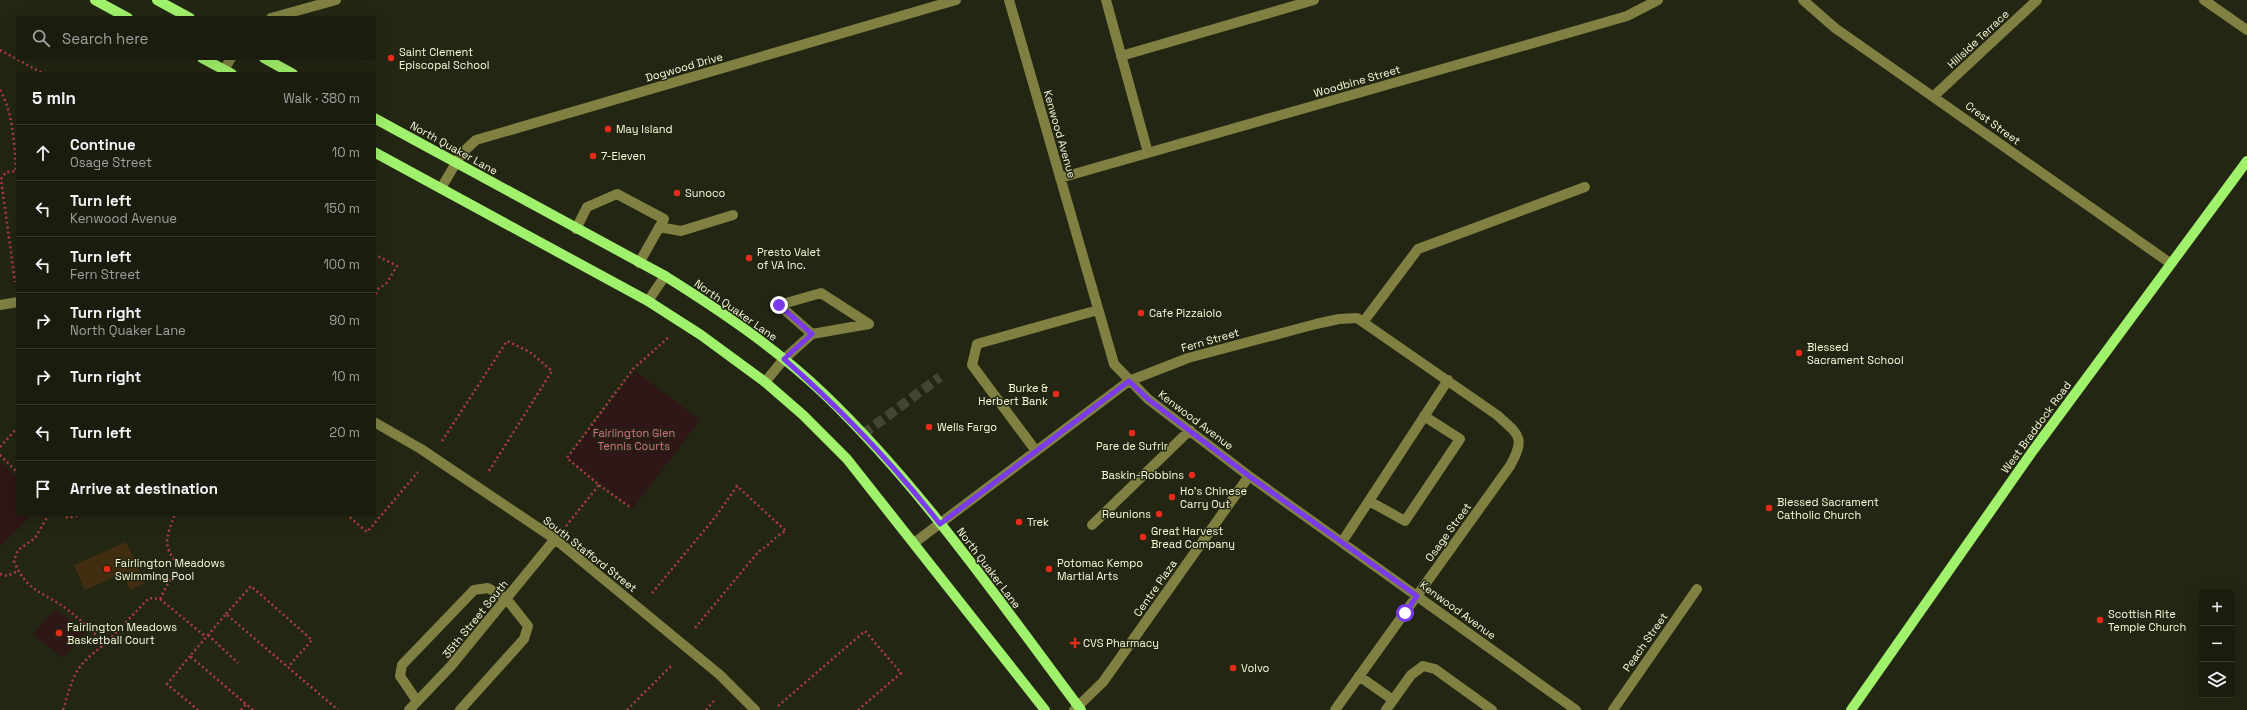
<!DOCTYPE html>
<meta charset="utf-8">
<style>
:root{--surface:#1a1c0e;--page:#27291c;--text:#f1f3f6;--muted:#9fa19e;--line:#383a2e}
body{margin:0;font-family:"Space Grotesk",sans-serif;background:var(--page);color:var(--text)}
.controls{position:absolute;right:12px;bottom:12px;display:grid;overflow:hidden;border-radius:4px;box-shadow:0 4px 16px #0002}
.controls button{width:36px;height:36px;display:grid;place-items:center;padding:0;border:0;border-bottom:1px solid var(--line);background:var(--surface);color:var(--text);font:20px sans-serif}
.stop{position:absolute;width:12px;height:12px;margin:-9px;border:3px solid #7c3aed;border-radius:50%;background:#fff}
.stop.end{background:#7c3aed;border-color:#fff;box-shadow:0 1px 4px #0008}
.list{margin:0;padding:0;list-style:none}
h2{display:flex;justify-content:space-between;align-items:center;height:52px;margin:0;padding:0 16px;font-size:17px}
h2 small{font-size:13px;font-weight:400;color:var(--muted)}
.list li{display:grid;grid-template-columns:26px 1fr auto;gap:12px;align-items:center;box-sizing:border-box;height:56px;padding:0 16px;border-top:1px solid var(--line)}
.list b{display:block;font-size:15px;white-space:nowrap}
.list p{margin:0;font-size:13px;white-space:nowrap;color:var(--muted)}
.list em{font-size:13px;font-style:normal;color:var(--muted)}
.icon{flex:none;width:22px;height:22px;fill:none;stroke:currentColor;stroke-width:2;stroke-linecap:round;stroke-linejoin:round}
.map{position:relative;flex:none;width:2247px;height:710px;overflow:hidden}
.search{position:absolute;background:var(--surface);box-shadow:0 4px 16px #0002;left:16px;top:16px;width:360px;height:44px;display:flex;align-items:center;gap:10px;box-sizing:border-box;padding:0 14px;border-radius:4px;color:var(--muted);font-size:15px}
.panel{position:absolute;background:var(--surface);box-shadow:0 4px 16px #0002;left:16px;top:72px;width:360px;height:444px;border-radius:4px}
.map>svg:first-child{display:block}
.green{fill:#2f1617}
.water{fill:#412e10}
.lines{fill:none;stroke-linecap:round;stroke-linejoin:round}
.minor-tunnel{stroke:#434630;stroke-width:10;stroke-dasharray:10 5;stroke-linecap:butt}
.path{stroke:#ae3c44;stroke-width:2.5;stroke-dasharray:2 3;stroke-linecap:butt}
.minor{stroke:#7f8042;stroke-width:10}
.major{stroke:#a0f16c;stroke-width:10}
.route{stroke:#7c3aed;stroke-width:5}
.poi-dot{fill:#e92b19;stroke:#232612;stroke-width:1.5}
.labels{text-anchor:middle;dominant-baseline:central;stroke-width:3;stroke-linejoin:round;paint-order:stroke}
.street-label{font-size:11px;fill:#f8fbda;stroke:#232612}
.poi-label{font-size:11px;fill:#f8fbda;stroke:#232612;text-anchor:start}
.park-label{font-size:11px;fill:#d56d88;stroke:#232612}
</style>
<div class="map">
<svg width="2247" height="710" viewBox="0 0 2247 710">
<rect width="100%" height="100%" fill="#232612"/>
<path class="green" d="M635,371L700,420L633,508L568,458Z
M0,461L18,479V514H33L0,547Z
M55,609L84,632L63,658L33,635Z"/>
<path class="water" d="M126,542L145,583L130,590L123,573L85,590L74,565Z"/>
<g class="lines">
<path class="minor-tunnel" d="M863,434L940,377"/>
<path class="path" d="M0,50L44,74
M0,90C14,115 14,144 16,171L6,172L1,179L15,282
M374,254L397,266L386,284L379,288L374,297
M18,322V323
M442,441L507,341L530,352L552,371L489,471
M0,447L18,427
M0,455L18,473
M599,485L631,508
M49,514L35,538L18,550L14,561C27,593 43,591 68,610C81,620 93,632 105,644L149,598L160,599L178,564C161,545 167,536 175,514
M62,514L68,518L83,514
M346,514L367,532L418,472
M566,526L599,485L567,458L633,369L670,336
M0,574L7,576L18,571
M652,593L717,515L737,486L786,531C775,536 770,545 759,551L695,628
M160,599L206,637
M226,614L251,586L312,640L288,667
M208,635L238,663
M190,656L167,684L198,710
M778,706L865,631L901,673L858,710
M63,710C74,674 74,667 105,644
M241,710L246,704
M253,710L190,656L226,614L338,710
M627,710L673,664
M706,710L714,701"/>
<path class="minor" d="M1009,0L1114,364L1148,399L1249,476L1576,710
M1106,0L1148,153
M1803,0L1835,28L2170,263
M2204,0L2247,30
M271,18L336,0
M1121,56L1314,0
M224,70L231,58
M1935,95L2037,0
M1060,178L1537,42L1627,16L1658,0
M441,188L462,153L476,140L956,0
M659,227L681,231L733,215
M576,229L587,207L617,194L664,219L639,263
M648,301L665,276
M0,305L18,302
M1364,321L1418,249L1585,187
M765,382L784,359L812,334L779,305L821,293L869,324L812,334
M374,422L421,449L555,539L720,675L755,710
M1036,451L972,365L977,344L1098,310
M1369,501L1405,521L1460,439L1424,416
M1092,525L1190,430
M1342,542L1448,380
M914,543L1129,381L1188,358L1316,324L1339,319L1357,318L1497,415C1519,435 1526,437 1510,466L1335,710
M1359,676L1393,700
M417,701L400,676L402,665L474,590L488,588L506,598L528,626L524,639L460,710
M409,710L451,666L555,539
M1074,710L1103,682L1249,476
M1386,710L1411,675L1423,666L1435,669L1492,710
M1613,710L1697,589"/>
<path class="major" d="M95,0L128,18
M157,0L190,18
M202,58L232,74
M264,58L293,74
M374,118L665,276C721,311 777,349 824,394C922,488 1000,602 1081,710
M374,152L648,301L701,335L765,382L803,415L847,459L1045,710
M1851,710L2032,452L2247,161"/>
</g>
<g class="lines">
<path class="route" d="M779,305L812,334L784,359C841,409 893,464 940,524L1129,381L1148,399L1249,476L1417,596L1405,613"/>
</g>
<g class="poi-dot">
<circle cx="391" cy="58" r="4"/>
<circle cx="608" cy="129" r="4"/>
<circle cx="593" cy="156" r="4"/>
<circle cx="677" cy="193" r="4"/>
<circle cx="749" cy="258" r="4"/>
<circle cx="1141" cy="313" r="4"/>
<circle cx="1799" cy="353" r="4"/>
<circle cx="1056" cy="394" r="4"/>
<circle cx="929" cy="427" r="4"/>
<circle cx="1132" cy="433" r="4"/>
<circle cx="1192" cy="475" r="4"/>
<circle cx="1172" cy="497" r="4"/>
<circle cx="1769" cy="508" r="4"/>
<circle cx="1159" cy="514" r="4"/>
<circle cx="1019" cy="522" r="4"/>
<circle cx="1143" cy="537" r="4"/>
<circle cx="107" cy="569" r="4"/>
<circle cx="1049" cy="569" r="4"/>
<circle cx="2100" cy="620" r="4"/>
<circle cx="59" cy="633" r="4"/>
<path d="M1073 637h4v4h4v4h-4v4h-4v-4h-4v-4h4z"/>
<circle cx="1233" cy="668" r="4"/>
</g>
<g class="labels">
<g class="street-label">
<text transform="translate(1978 39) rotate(-43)">Hillside Terrace</text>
<text transform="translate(684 67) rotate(-16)">Dogwood Drive</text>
<text transform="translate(1357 81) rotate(-16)">Woodbine Street</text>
<text transform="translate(1993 123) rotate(36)">Crest Street</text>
<text transform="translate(1060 134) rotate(74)">Kenwood Avenue</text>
<text transform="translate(454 148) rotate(29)">North Quaker Lane</text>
<text transform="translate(736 310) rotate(35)">North Quaker Lane</text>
<text transform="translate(1210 340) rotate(-16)">Fern Street</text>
<text transform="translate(1196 420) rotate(37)">Kenwood Avenue</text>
<text transform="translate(2036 427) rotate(-54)">West Braddock Road</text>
<text transform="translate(1448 532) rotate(-54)">Osage Street</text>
<text transform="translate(590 554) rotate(38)">South Stafford Street</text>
<text transform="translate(989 568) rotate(53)">North Quaker Lane</text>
<text transform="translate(1155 588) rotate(-55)">Centre Plaza</text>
<text transform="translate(1458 610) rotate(36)">Kenwood Avenue</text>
<text transform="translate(475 619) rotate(-51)">35th Street South</text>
<text transform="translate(1645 642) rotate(-55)">Peach Street</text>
</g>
<g class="poi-label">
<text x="399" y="52">Saint Clement<tspan x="399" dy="13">Episcopal School</tspan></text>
<text x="616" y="129">May Island</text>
<text x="601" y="156">7-Eleven</text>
<text x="685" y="193">Sunoco</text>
<text x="757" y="252">Presto Valet<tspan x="757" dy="13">of VA Inc.</tspan></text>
<text x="1149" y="313">Cafe Pizzaiolo</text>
<text x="1807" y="347">Blessed<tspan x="1807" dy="13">Sacrament School</tspan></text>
<text x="1048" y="388" text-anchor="end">Burke &amp;<tspan x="1048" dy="13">Herbert Bank</tspan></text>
<text x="937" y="427">Wells Fargo</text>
<text x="1132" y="446" text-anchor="middle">Pare de Sufrir</text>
<text x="1184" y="475" text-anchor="end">Baskin-Robbins</text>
<text x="1180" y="491">Ho's Chinese<tspan x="1180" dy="13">Carry Out</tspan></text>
<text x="1777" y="502">Blessed Sacrament<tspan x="1777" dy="13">Catholic Church</tspan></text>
<text x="1151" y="514" text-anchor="end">Reunions</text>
<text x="1027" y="522">Trek</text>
<text x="1151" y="531">Great Harvest<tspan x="1151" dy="13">Bread Company</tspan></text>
<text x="115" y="563">Fairlington Meadows<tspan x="115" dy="13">Swimming Pool</tspan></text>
<text x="1057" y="563">Potomac Kempo<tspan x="1057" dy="13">Martial Arts</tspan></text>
<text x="2108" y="614">Scottish Rite<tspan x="2108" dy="13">Temple Church</tspan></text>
<text x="67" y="627">Fairlington Meadows<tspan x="67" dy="13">Basketball Court</tspan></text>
<text x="1083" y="643">CVS Pharmacy</text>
<text x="1241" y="668">Volvo</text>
</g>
<g class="park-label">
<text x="634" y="433">Fairlington Glen<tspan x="634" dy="13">Tennis Courts</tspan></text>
</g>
</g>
</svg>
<div class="controls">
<button>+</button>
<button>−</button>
<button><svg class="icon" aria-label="layers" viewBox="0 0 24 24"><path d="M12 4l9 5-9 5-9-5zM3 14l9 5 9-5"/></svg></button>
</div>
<div class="stop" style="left:1405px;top:613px"></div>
<div class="stop end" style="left:779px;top:305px"></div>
<div class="search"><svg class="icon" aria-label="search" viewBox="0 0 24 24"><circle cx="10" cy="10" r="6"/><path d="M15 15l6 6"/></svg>Search here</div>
<section class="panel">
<h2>5 min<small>Walk · 380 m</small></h2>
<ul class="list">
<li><svg class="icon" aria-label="ahead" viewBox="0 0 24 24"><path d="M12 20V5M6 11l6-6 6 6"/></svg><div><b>Continue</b><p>Osage Street</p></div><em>10 m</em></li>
<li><svg class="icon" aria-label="left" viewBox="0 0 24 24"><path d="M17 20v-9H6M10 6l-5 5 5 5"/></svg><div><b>Turn left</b><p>Kenwood Avenue</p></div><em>150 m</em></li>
<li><svg class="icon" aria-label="left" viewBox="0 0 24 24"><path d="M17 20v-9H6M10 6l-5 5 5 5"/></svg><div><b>Turn left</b><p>Fern Street</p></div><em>100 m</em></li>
<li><svg class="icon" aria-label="right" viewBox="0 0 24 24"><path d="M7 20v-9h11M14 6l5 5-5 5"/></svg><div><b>Turn right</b><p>North Quaker Lane</p></div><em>90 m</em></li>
<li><svg class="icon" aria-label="right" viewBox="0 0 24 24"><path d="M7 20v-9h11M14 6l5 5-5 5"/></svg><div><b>Turn right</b></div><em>10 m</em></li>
<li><svg class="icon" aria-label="left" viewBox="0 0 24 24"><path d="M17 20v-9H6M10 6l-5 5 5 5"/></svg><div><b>Turn left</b></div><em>20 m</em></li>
<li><svg class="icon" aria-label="arrive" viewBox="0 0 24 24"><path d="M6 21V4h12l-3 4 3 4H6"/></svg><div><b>Arrive at destination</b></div></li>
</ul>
</section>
</div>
